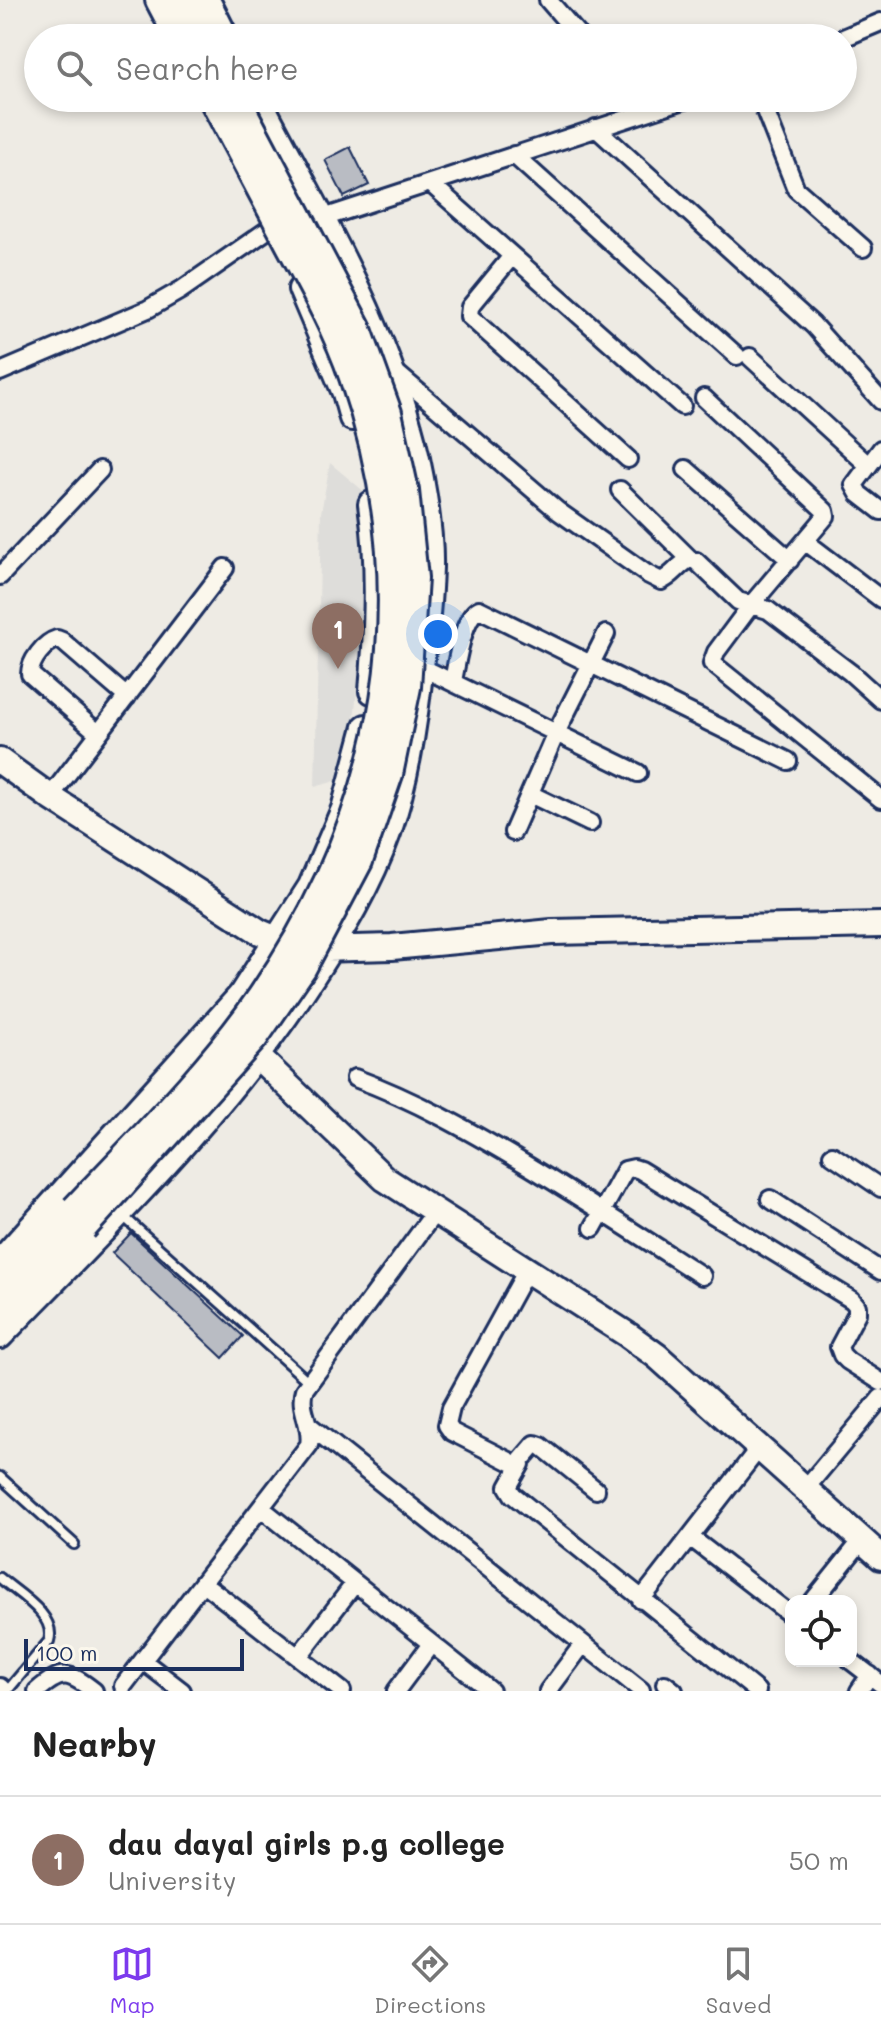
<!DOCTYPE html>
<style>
:root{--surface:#fff;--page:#f2f2f2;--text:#222;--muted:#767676;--line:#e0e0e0;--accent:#7c3aed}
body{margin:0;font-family:Mali,sans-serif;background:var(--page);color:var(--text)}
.controls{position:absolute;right:24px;bottom:24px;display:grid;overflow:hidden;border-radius:16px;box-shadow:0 4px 12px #0003}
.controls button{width:72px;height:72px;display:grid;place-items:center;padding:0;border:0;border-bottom:2px solid var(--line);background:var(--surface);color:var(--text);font:40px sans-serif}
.scale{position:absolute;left:24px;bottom:20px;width:220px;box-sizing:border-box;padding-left:8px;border:4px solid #1b2f5e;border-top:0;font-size:22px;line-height:28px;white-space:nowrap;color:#1b2f5e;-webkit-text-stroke:6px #fbf7ec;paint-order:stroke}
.you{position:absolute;left:438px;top:634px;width:28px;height:28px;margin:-20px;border:6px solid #fff;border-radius:50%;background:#1a73e8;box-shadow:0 0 0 12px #1a73e833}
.badge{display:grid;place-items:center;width:52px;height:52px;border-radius:50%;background:var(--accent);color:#fff;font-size:26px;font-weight:700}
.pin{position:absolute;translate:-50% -66px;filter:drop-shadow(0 2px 4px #0008)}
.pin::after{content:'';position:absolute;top:42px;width:28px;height:24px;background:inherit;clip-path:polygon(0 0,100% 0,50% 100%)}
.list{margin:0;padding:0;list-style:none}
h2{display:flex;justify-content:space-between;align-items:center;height:104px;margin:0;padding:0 32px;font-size:34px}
h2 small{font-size:26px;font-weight:400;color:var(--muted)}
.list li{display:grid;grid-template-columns:52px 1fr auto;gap:24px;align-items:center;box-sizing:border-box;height:128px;padding:0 32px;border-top:2px solid var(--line)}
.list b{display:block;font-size:30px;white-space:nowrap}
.list p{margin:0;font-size:26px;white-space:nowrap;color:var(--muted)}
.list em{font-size:26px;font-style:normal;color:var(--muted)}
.icon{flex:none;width:44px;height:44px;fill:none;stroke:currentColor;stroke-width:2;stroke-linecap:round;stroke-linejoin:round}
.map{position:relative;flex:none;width:881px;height:1691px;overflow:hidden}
.search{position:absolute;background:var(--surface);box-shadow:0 4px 12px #0003;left:24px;right:24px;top:24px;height:88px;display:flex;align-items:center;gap:20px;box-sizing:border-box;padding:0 28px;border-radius:44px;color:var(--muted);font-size:30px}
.sheet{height:232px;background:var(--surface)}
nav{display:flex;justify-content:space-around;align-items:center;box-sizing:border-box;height:112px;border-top:2px solid var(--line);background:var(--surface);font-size:22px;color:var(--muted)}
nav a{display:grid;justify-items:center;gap:4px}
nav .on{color:var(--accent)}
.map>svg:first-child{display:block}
.built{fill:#deddda}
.building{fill:#b9bcc3;stroke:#1b2f5e;stroke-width:2}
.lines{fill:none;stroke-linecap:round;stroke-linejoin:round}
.lane-casing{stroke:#1b2f5e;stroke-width:14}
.street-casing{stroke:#1b2f5e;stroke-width:22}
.secondary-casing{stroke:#1b2f5e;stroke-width:30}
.primary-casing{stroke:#1b2f5e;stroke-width:32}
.lane{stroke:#fbf7ec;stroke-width:8}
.street{stroke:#fbf7ec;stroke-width:16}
.secondary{stroke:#fbf7ec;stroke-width:24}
.primary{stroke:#fbf7ec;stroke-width:26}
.primary-bridge-casing{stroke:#1b2f5e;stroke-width:32;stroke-linecap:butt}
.primary-bridge{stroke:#fbf7ec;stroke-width:26}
</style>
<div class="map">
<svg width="881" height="1691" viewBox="0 0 881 1691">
<rect width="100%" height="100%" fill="#eeebe4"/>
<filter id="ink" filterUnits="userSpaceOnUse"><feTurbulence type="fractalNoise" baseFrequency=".0125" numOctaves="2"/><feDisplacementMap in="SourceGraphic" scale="16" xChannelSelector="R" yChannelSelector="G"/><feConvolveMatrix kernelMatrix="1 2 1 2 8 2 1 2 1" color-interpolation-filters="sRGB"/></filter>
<g filter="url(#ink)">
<path class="built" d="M330,463L366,493V598L352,741V776L315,787L321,513Z"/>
<path class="building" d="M350,147L369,185L344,197L325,160Z
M131,1233L243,1336L223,1358L112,1253Z"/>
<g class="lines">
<g class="lane-casing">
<path id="lane" d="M123,1216L309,1382
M0,1477L74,1544
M0,1578C17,1593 57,1615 49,1641L7,1691"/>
</g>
<g class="street-casing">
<path id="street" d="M548,0L581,38
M843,38L881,22
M760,98L796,189L863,248
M596,128L813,325L881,401
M514,155L737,356
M430,183L682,406
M320,219L690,98
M512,256L470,307L469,316L628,459
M750,357L868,465
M393,370L558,511L647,574L661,581C673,576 679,564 690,559L696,561L738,601L768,610L851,673L881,700
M0,372L148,309L181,290L269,229
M704,398L825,511L826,516L751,605L716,652L712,663L881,799
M881,449L854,485L859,494L881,511
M686,469L790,560
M620,490L690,559
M806,542L881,599
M0,576L100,470
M421,667L638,773
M453,681C457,663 462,618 479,609L788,761
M98,733L30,674C30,661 44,643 57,639L62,641L127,697
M530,794L590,823
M50,797L225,568
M513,832L556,733L606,634
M355,1078C415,1100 470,1131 525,1164C585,1200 643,1238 702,1276
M832,1155L881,1188
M770,1199L881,1271
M593,1228L625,1170L634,1168L640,1170L852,1300L857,1306V1313L839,1347L842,1355L848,1361L881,1382
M527,1270L451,1408L447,1425L452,1432L517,1465L535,1444L541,1446L596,1490
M310,1426L641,1690
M521,1464L508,1487L513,1495L757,1691
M805,1489L881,1398
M261,1508L491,1691
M690,1537L791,1615
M203,1583L342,1691
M641,1600L759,1448
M813,1601L862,1540
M298,1657L355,1583
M143,1661L182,1691
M851,1661L881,1684
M665,1684L674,1691
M123,1686L309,1445C313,1425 298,1409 304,1390L435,1212
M0,1687L4,1691
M37,1691C62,1669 69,1672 94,1691
M396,1691L431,1644
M548,1691L583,1644
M859,1691L870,1675"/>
</g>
<g class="secondary-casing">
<path id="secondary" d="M207,0L226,38
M301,289L345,393L352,418
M371,504C380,566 377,629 372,691
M0,761L50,797L260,932L293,946L318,949L392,947L552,932L881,925
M257,1056L385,1179L628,1335L657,1356L881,1557
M0,1262L241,995L311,886L344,809L366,727
M0,1336C110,1223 226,1111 312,977C341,932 370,884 388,833C406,782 414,727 420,673C425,638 429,602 430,567C431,527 420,465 409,427C378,310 313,204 258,98"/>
</g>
<g class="primary-casing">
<path id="primary" d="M159,0L179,38
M184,0L204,38
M0,1287L75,1209
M0,1320L83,1228"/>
</g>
<use href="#lane" class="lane"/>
<use href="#street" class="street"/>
<use href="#secondary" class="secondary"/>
<use href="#primary" class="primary"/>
<g class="primary-bridge-casing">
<path id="primary-bridge" d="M75,1209C139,1141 208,1074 261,997C391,807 429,597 353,377C338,333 314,289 291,247C265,197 238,148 212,98
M83,1228L254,1038L303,967L359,861L389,774L407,687L414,578L405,491L388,413L357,327L236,98"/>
</g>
<use href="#primary-bridge" class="primary-bridge"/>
</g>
</g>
</svg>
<div class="controls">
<button><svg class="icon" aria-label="locate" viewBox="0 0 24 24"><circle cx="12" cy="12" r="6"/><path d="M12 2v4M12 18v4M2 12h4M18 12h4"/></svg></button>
</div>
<div class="scale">100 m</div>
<div class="you"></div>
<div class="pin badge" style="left:338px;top:669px;background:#8d6e63">1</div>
<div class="search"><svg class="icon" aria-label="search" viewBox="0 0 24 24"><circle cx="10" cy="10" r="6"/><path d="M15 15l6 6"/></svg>Search here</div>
</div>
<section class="sheet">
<h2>Nearby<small></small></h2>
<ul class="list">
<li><span class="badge" style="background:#8d6e63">1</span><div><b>dau dayal girls p.g college</b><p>University</p></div><em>50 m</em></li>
</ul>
</section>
<nav>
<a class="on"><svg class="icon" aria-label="map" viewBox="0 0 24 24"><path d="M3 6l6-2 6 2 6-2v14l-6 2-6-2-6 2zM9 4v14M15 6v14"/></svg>Map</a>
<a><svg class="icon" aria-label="directions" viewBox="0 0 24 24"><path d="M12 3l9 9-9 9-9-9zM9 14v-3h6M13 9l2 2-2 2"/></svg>Directions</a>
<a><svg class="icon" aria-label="saved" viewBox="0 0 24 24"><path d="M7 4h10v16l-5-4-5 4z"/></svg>Saved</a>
</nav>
